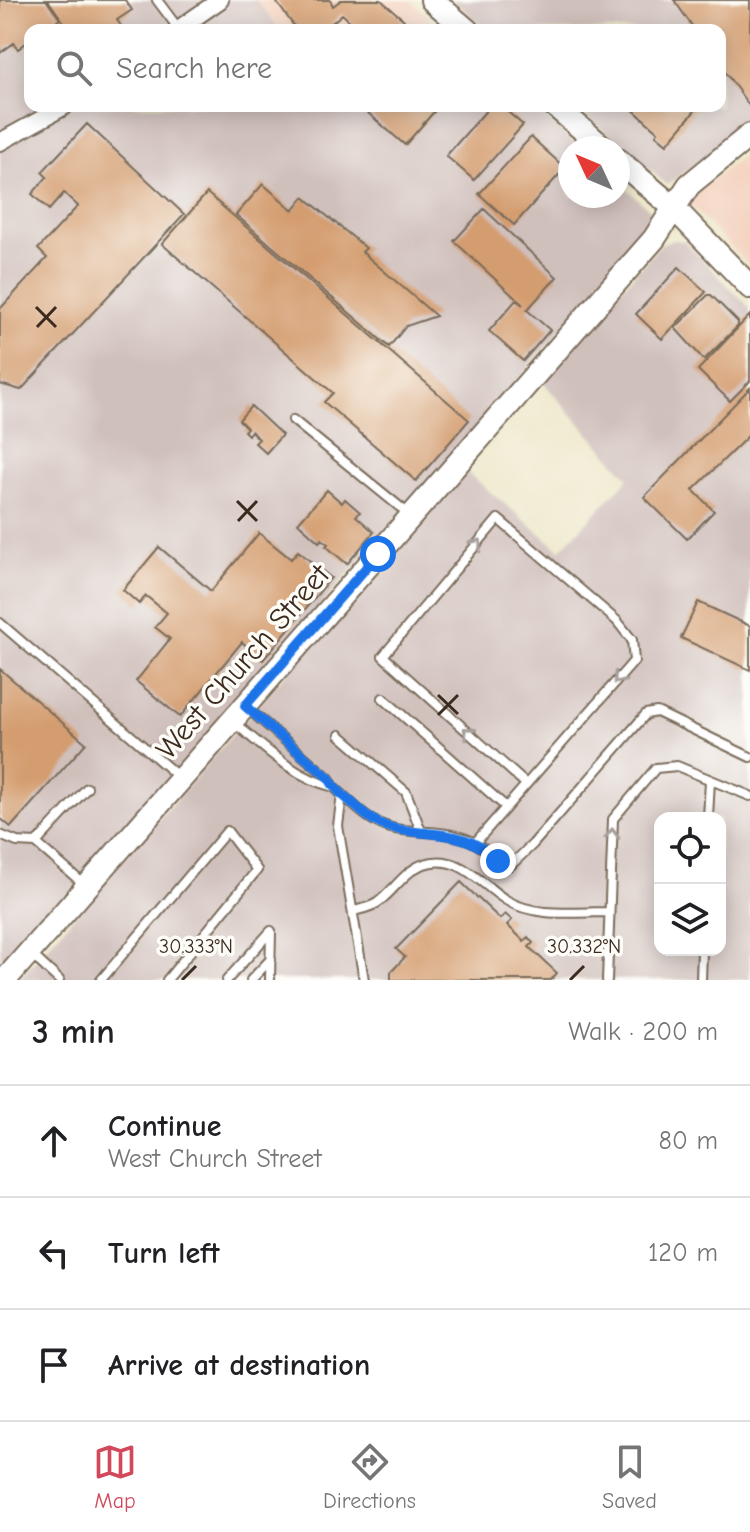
<!DOCTYPE html>
<meta charset="utf-8">
<style>
:root{--surface:#fff;--page:#f6f6f6;--text:#202124;--muted:#757577;--line:#e0e0e0;--accent:#d1495b}
body{margin:0;font-family:"Comic Neue",sans-serif;background:var(--page);color:var(--text)}
.controls{position:absolute;right:24px;bottom:24px;display:grid;overflow:hidden;border-radius:16px;box-shadow:0 4px 20px #0003}
.controls button{width:72px;height:72px;display:grid;place-items:center;padding:0;border:0;border-bottom:2px solid var(--line);background:var(--surface);color:var(--text);font:40px sans-serif}
.compass{position:absolute;left:558px;top:136px;width:72px;height:72px;border-radius:50%;background:var(--surface);box-shadow:0 4px 20px #0003;rotate:314deg}
.stop{position:absolute;width:24px;height:24px;margin:-18px;border:6px solid #1a73e8;border-radius:50%;background:#fff}
.stop.end{background:#1a73e8;border-color:#fff;box-shadow:0 2px 8px #0008}
.list{margin:0;padding:0;list-style:none}
h2{display:flex;justify-content:space-between;align-items:center;height:104px;margin:0;padding:0 32px;font-size:34px}
h2 small{font-size:26px;font-weight:400;color:var(--muted)}
.list li{display:grid;grid-template-columns:52px 1fr auto;gap:24px;align-items:center;box-sizing:border-box;height:112px;padding:0 32px;border-top:2px solid var(--line)}
.list b{display:block;font-size:30px;white-space:nowrap}
.list p{margin:0;font-size:26px;white-space:nowrap;color:var(--muted)}
.list em{font-size:26px;font-style:normal;color:var(--muted)}
.icon{flex:none;width:44px;height:44px;fill:none;stroke:currentColor;stroke-width:2;stroke-linecap:round;stroke-linejoin:round}
.map{position:relative;flex:none;width:750px;height:980px;overflow:hidden}
.search{position:absolute;background:var(--surface);box-shadow:0 4px 20px #0003;left:24px;right:24px;top:24px;height:88px;display:flex;align-items:center;gap:20px;box-sizing:border-box;padding:0 28px;border-radius:16px;color:var(--muted);font-size:30px}
.sheet{height:440px;background:var(--surface)}
nav{display:flex;justify-content:space-around;align-items:center;box-sizing:border-box;height:112px;border-top:2px solid var(--line);background:var(--surface);font-size:22px;color:var(--muted)}
nav a{display:grid;justify-items:center;gap:4px}
nav .on{color:var(--accent)}
.map>svg:first-child{display:block}
.built{fill:#f4d3c0}
.industrial{fill:#d0c0bc;fill-rule:evenodd}
.building{fill:#d49d6f}
.lines{fill:none;stroke-linecap:round;stroke-linejoin:round}
.lane-casing{stroke:#7a6c5b;stroke-width:12}
.street-casing{stroke:#7a6c5b;stroke-width:20}
.secondary-casing{stroke:#7a6c5b;stroke-width:26}
.lane{stroke:#fff;stroke-width:8}
.street{stroke:#fff;stroke-width:16}
.secondary{stroke:#fff;stroke-width:22}
.oneway{stroke:#a79f9a}
.route{stroke:#1a73e8;stroke-width:10}
.ticks{fill:none;stroke:#3b2a1e;stroke-width:3}
.labels{text-anchor:middle;dominant-baseline:central;stroke-width:7;stroke-linejoin:round;paint-order:stroke}
.street-label{font-size:30px;fill:#3b2a1e;stroke:#fdfcf7}
.ticks-label{font-size:20px;text-anchor:middle;fill:#3b2a1e;stroke:#fdfcf7;stroke-width:7;stroke-linejoin:round;paint-order:stroke}
</style>
<div class="map">
<svg width="750" height="980" viewBox="0 0 750 980">
<rect width="100%" height="100%" fill="#fdfcf7"/>
<filter id="ink" filterUnits="userSpaceOnUse"><feTurbulence type="fractalNoise" baseFrequency=".0125" numOctaves="2"/><feDisplacementMap in="SourceGraphic" scale="16" xChannelSelector="R" yChannelSelector="G"/><feConvolveMatrix kernelMatrix="1 2 1 2 8 2 1 2 1" color-interpolation-filters="sRGB"/></filter>
<filter id="wash" filterUnits="userSpaceOnUse"><feTurbulence type="fractalNoise" baseFrequency=".006" numOctaves="4" result="noise"/><feDisplacementMap in="SourceGraphic" scale="32" xChannelSelector="R" yChannelSelector="G"/><feGaussianBlur stdDeviation="1.8" result="paint"/><feColorMatrix in="noise" values="0 0 0 0 0 0 0 0 0 0 0 0 0 0 0 0 0 1.4 0 .05"/><feComposite in="paint" operator="in"/></filter>
<g filter="url(#wash)">
<rect width="100%" height="100%" fill="#eee8cb"/>
<path class="built" d="M256,0H409L431,18L420,30H280Z
M750,150V267L689,203L691,197Z"/>
<path class="industrial" d="M0,0H256L280,30H30V106H532L580,148H570V196H618V181L651,211L647,229L478,426L0,972Z
M452,0H750V122L667,185L575,106H720V30H487Z
M671,240L684,241L750,308V980H18L464,470L560,550L629,478L541,380L661,244ZM660,818H720V950H660Z"/>
<g id="blocks">
<path class="building" d="M0,0H46L60,19L44,30H30V40L18,49L14,43L0,53Z
M48,0H125L132,10L117,20L124,30H69Z
M275,0H330L333,6L341,0H381L404,20L402,22L409,30H360L342,14L332,23L337,30H297Z
M674,0H750V107L720,65V30H695Z
M360,106H439L405,145Z
M490,106H501L523,125L474,180L446,156Z
M629,106H699L667,144L656,135L658,132Z
M87,124L184,214L21,390L0,384V309L47,258L38,249L78,206L64,193L49,210L32,194L47,177L42,172Z
M531,137L565,168L514,225L479,194Z
M263,184L293,210L304,197L366,248L362,252L436,316L406,326L389,347L236,215Z
M207,193L469,420L416,481L324,402L333,393L162,244Z
M484,209L557,277L527,310L550,330L523,361L489,331L516,300L523,305L454,241Z
M679,267L706,292L662,339L636,314Z
M708,295H711L738,322V326L704,360L675,328Z
M750,315V381L730,401L698,370Z
M750,388V434L693,490L714,511L687,539L644,497Z
M251,406L282,435L266,453L255,443L259,439L251,431L248,435L244,431L247,428L239,420Z
M327,490L342,503L345,499L360,512L356,516L374,532L347,564L326,546L328,544L322,539L319,542L298,523Z
M259,533L291,559L298,551L331,578L263,660L242,642L180,717L136,681L170,639L155,627L167,613L146,596L139,604L123,590L159,547L211,591Z
M698,602L750,626V670L681,638Z
M0,669L86,743L11,827L0,818Z
M461,882L500,919L505,914L512,920L507,925L524,941L528,937L533,943L529,947L557,973L551,980H391V972L405,957L396,949Z"/>
</g>
</g>
<g filter="url(#ink)">
<use href="#blocks" fill-opacity="0" stroke="#7a6c5b" stroke-width="2"/>
<g class="lines">
<g class="lane-casing">
<path id="lane" d="M157,0L178,28
M293,420L411,516
M0,623L180,778
M383,698L506,807
M232,721C264,747 293,777 334,787L329,778L246,707
M340,735L406,792L421,831
M334,787C352,803 370,824 395,829C419,833 445,830 469,840C485,847 494,860 511,865L533,844L646,714L657,712L750,757
M342,794L338,826L364,980
M708,818L710,780
M0,835L17,842L36,843L86,886
M36,843L87,788
M475,843L634,661L632,640L617,621L498,519L383,656L526,784
M354,911C361,909 371,907 377,903C393,892 405,870 424,864C459,852 480,884 506,900C536,918 575,912 609,912
M30,953L59,980
M101,980L227,831L257,870L167,980
M227,980L271,931L270,980
M251,980L271,959
M607,980L613,819L656,768L677,766L750,796
M701,980L702,950"/>
</g>
<g class="street-casing">
<path id="street" d="M177,30L220,0
M0,142L65,106"/>
</g>
<g class="secondary-casing">
<path id="secondary" d="M432,0L467,30
M555,106L604,148
M618,160L673,207L750,287
M5,980L654,239L689,185L750,135"/>
</g>
<use href="#lane" class="lane"/>
<use href="#street" class="street"/>
<use href="#secondary" class="secondary"/>
</g>
<defs><path id="oneway-chevron" d="M-2-3.5L2.5 0L-2 3.5" fill="none" stroke-width="1.6" stroke-linecap="round" stroke-linejoin="round" transform="scale(2)"/></defs>
<g class="oneway">
<use href="#oneway-chevron" transform="translate(477 544) rotate(-50)"/>
<use href="#oneway-chevron" transform="translate(618 679) rotate(131)"/>
<use href="#oneway-chevron" transform="translate(468 732) rotate(-138)"/>
<use href="#oneway-chevron" transform="translate(612 834) rotate(-88)"/>
</g>
</g>
<g class="lines" filter="url(#ink)">
<path class="route" d="M378,554L245,706L329,778C334,788 341,794 350,801C363,813 375,824 392,828C434,838 464,827 498,861"/>
</g>
<path class="ticks" d="M36,307L56,327M37,327L56,307M237,501L257,521M238,521L257,501M438,695L458,714M438,715L458,695M182,980L196,966M570,980L584,966"/>
<g class="labels">
<g class="street-label">
<text transform="translate(243 662) rotate(-49)">West Church Street</text>
</g>
</g>
<g class="ticks-label">
<text x="196" y="953">30.333°N</text>
<text x="584" y="953">30.332°N</text>
</g>
</svg>
<div class="controls">
<button><svg class="icon" aria-label="locate" viewBox="0 0 24 24"><circle cx="12" cy="12" r="6"/><path d="M12 2v4M12 18v4M2 12h4M18 12h4"/></svg></button>
<button><svg class="icon" aria-label="layers" viewBox="0 0 24 24"><path d="M12 4l9 5-9 5-9-5zM3 14l9 5 9-5"/></svg></button>
</div>
<svg class="compass" viewBox="-18 -18 36 36"><path d="M0-13l5 13h-10z" fill="#e53935"/><path d="M0 13l5-13h-10z" fill="#757577"/></svg>
<div class="stop" style="left:378px;top:554px"></div>
<div class="stop end" style="left:498px;top:861px"></div>
<div class="search"><svg class="icon" aria-label="search" viewBox="0 0 24 24"><circle cx="10" cy="10" r="6"/><path d="M15 15l6 6"/></svg>Search here</div>
</div>
<section class="sheet">
<h2>3 min<small>Walk · 200 m</small></h2>
<ul class="list">
<li><svg class="icon" aria-label="ahead" viewBox="0 0 24 24"><path d="M12 20V5M6 11l6-6 6 6"/></svg><div><b>Continue</b><p>West Church Street</p></div><em>80 m</em></li>
<li><svg class="icon" aria-label="left" viewBox="0 0 24 24"><path d="M17 20v-9H6M10 6l-5 5 5 5"/></svg><div><b>Turn left</b></div><em>120 m</em></li>
<li><svg class="icon" aria-label="arrive" viewBox="0 0 24 24"><path d="M6 21V4h12l-3 4 3 4H6"/></svg><div><b>Arrive at destination</b></div></li>
</ul>
</section>
<nav>
<a class="on"><svg class="icon" aria-label="map" viewBox="0 0 24 24"><path d="M3 6l6-2 6 2 6-2v14l-6 2-6-2-6 2zM9 4v14M15 6v14"/></svg>Map</a>
<a><svg class="icon" aria-label="directions" viewBox="0 0 24 24"><path d="M12 3l9 9-9 9-9-9zM9 14v-3h6M13 9l2 2-2 2"/></svg>Directions</a>
<a><svg class="icon" aria-label="saved" viewBox="0 0 24 24"><path d="M7 4h10v16l-5-4-5 4z"/></svg>Saved</a>
</nav>
